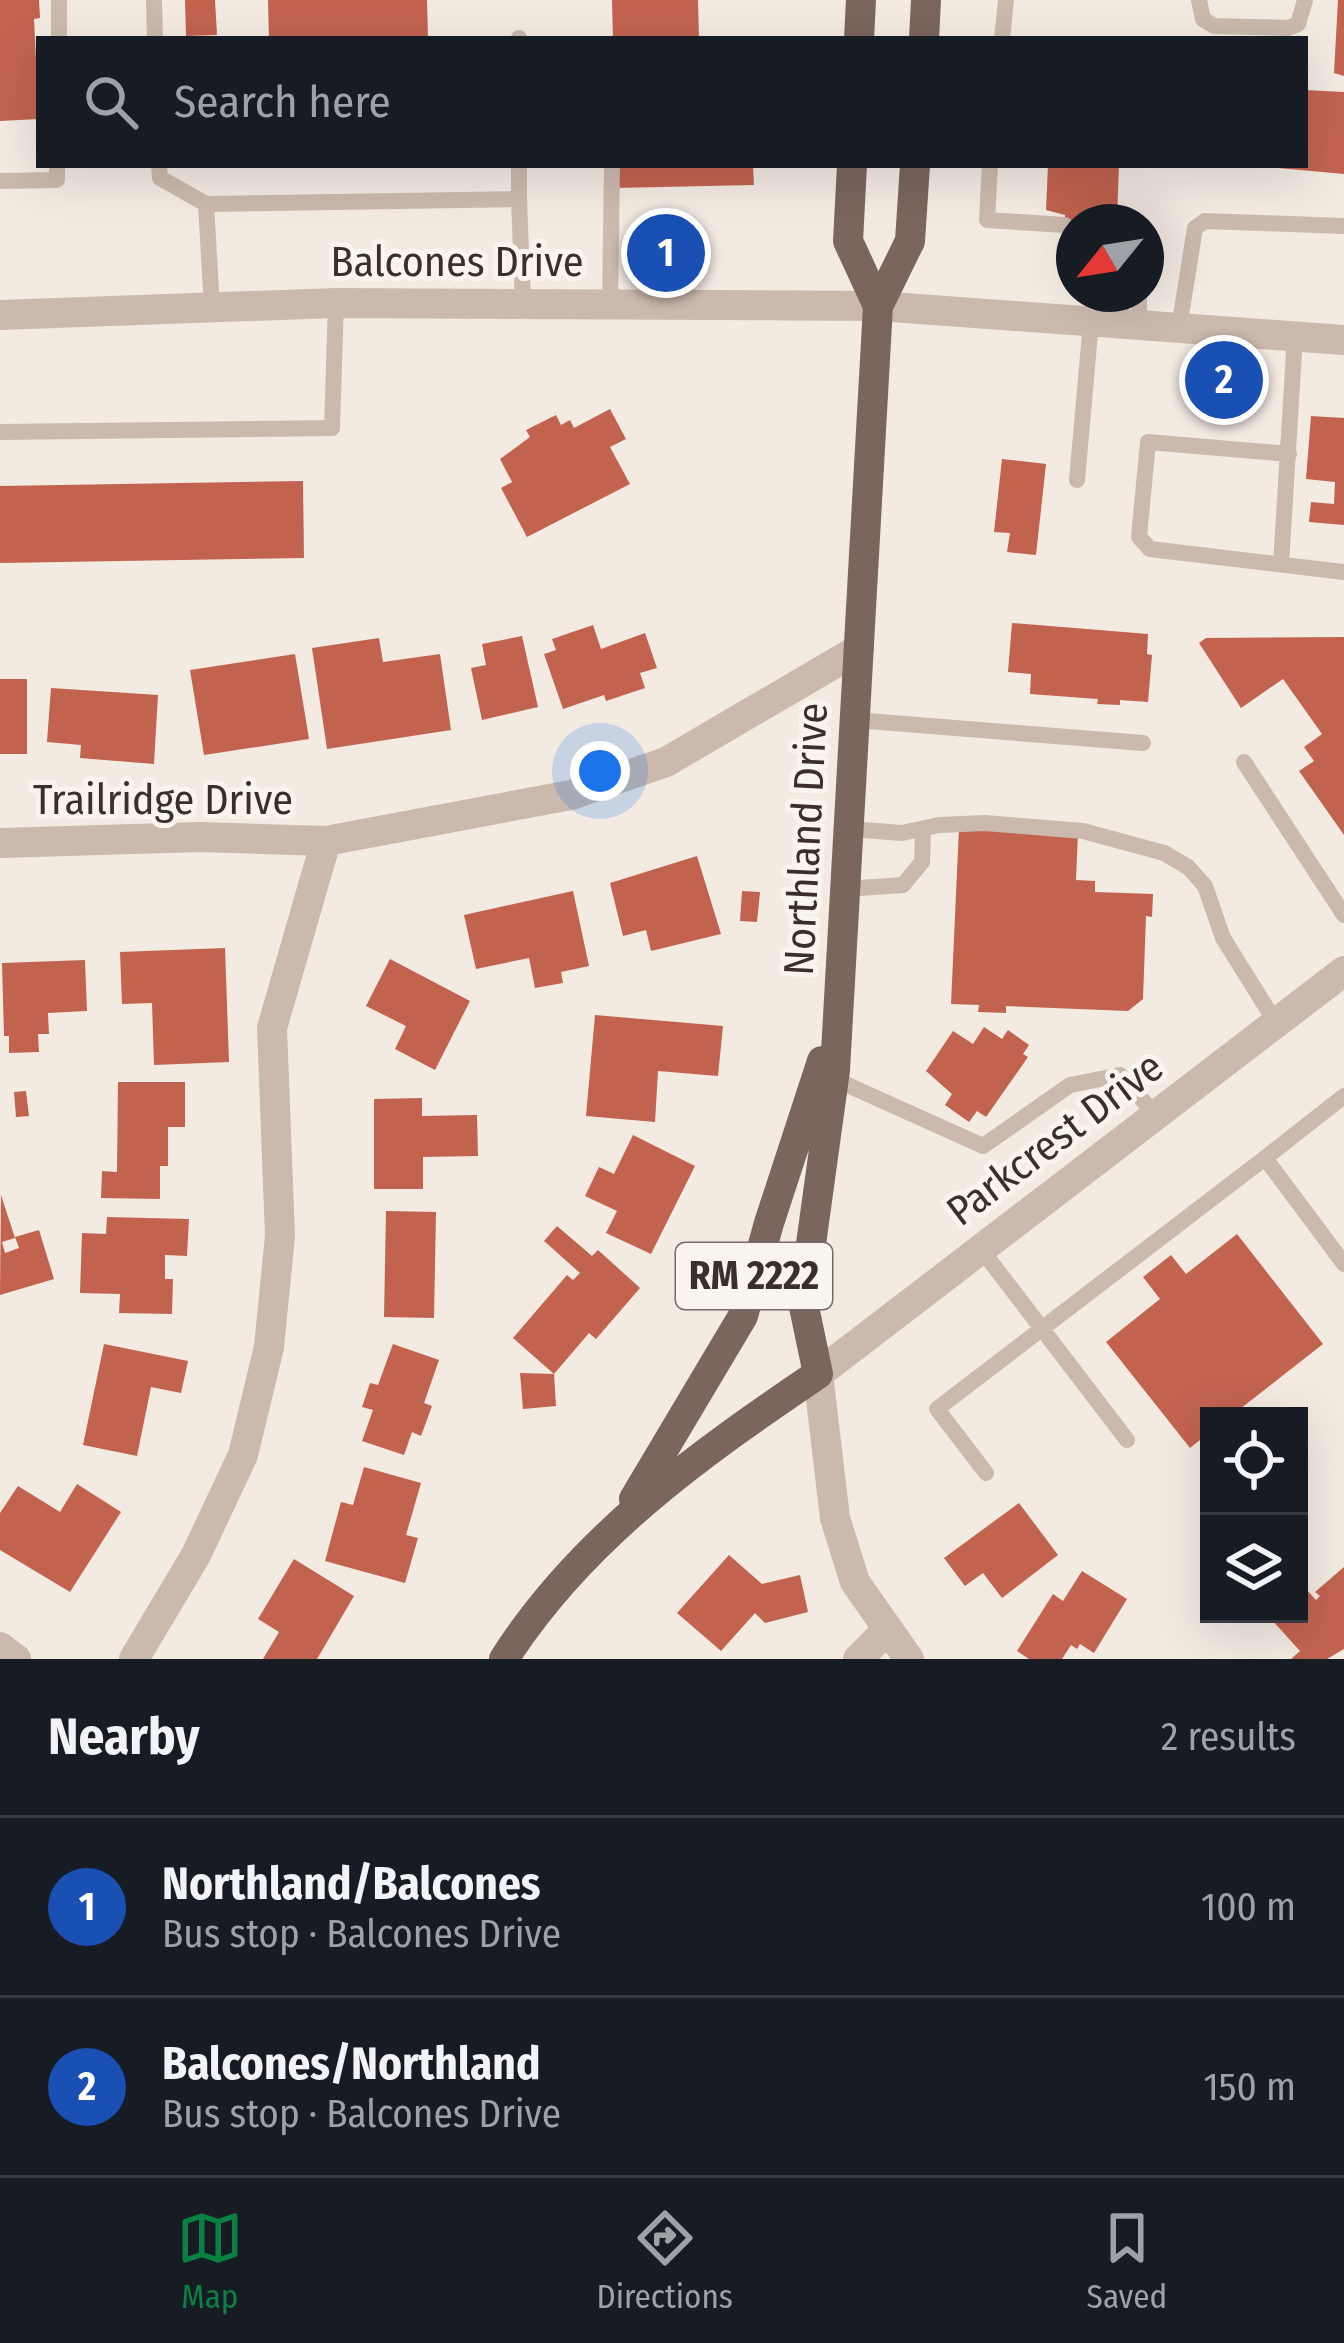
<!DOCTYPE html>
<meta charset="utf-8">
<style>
:root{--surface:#171b24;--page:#242831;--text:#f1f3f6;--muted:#9ea1a6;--line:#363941;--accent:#0b8043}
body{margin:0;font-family:"Fira Sans Condensed",sans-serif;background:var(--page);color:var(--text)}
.controls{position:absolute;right:36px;bottom:36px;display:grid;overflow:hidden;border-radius:0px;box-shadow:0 12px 48px #0002}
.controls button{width:108px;height:108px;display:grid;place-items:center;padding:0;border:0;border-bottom:3px solid var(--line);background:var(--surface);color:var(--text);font:60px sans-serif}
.compass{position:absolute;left:1056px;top:204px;width:108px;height:108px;border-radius:50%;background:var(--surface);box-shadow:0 12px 48px #0002;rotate:240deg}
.you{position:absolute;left:600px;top:771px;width:42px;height:42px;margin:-30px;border:9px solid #fff;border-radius:50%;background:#1a73e8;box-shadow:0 0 0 18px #1a73e833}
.badge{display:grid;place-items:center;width:78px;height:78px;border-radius:50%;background:var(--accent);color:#fff;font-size:39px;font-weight:700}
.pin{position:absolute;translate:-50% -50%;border:6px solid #fff;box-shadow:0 3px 12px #0006}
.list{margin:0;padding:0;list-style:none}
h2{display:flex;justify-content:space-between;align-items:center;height:156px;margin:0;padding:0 48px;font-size:51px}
h2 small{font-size:39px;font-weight:400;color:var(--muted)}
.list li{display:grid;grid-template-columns:78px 1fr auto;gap:36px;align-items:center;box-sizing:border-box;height:180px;padding:0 48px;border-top:3px solid var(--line)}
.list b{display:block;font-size:45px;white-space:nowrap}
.list p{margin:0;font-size:39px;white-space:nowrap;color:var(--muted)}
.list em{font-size:39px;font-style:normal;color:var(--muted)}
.icon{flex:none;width:66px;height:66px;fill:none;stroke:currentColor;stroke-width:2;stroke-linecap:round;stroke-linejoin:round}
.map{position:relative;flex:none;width:1344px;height:1659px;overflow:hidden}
.search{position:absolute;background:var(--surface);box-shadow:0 12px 48px #0002;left:36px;right:36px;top:36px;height:132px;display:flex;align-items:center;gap:30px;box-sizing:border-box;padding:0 42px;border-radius:0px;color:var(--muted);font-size:45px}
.sheet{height:516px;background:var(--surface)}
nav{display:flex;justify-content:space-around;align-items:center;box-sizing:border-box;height:168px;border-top:3px solid var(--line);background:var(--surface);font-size:33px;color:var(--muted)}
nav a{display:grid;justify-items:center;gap:6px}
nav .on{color:var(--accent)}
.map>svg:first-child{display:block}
.building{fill:#c26350}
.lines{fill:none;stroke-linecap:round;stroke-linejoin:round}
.service{stroke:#cbb9ad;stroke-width:16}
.minor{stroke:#cbb9ad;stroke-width:30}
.tertiary{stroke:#cbb9ad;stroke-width:30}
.primary{stroke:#7b655d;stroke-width:30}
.labels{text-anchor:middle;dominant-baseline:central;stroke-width:10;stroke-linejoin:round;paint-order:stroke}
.shield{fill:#faf4ee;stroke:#746a66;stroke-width:3}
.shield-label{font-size:39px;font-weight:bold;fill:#3a2f2c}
.street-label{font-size:42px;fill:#3a2f2c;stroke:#faf4ee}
</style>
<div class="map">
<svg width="1344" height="1659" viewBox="0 0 1344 1659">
<rect width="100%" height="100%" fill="#f3eae2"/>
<path class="building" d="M0,0H39L40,18L34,19L39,119L0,121Z
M185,0H215L217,35L186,36Z
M268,0H427L428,39H269Z
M612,0H698L699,39H613Z
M1338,0H1344V76L1334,73Z
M1305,90L1344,92V174L1278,168L1279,165H1305Z
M614,165H753L754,185L615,188Z
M1048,165H1119L1117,219L1074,222V238L1064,237L1065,215L1046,210Z
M610,409L626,439L610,447L630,484L527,537L501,488L512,482L500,459L530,437L526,430L556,415L561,425L570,420L574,428Z
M1311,416L1344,418V525L1309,522L1311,502L1334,504L1335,482L1306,479Z
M1002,459L1046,464L1036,555L1007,552L1010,533L994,532Z
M303,481L304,558L0,563V486Z
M1012,623L1148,634L1147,654L1152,655L1148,702L1120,700V705L1097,704L1098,699L1030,694L1031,674L1008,672Z
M593,625L601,649L645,633L657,668L640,673L645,688L606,701L604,695L563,709L544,654L556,650L552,639Z
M522,636L538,707L482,720L471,668L486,665L482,644Z
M1344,637V835L1299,771L1314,761L1304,747L1322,734L1283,679L1241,708L1199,643L1206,638Z
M379,638L383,662L440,654L451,730L327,749L312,648Z
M295,654L309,739L204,755L190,670Z
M0,679H27V754H0Z
M51,688L158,695L154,764L80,758L81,745L47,742Z
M959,828L1078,833L1076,880L1095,881V892L1153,894L1152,917L1146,916L1143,999L1128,1011L1006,1006V1013L978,1012L979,1005L951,1004Z
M697,856L721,934L651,951L646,930L623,936L610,883Z
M573,891L589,966L561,972L563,983L535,988L529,958L476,969L464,915Z
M742,891L760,892L757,922L740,921Z
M225,948L229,1062L154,1065L152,1003L122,1004L120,952Z
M390,959L470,1001L435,1070L395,1049L406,1026L366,1006Z
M85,960L87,1011L48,1013L49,1034H38L39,1052L9,1053V1036H4L2,963Z
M595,1015L723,1026L718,1076L658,1071L655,1122L586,1116Z
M984,1027L1002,1039L1008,1030L1029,1045L1023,1054L1028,1057L986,1117L977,1111L969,1122L945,1105L952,1094L926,1071L953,1031L973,1044Z
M118,1082H185V1127H168V1166H160V1199L101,1198L102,1171L117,1172Z
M26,1091L29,1116L16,1117L14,1092Z
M422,1098V1116L477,1115L478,1156L423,1157V1189H374V1099Z
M633,1135L695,1166L651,1254L606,1233L617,1211L585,1196L599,1167L614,1174Z
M1,1195L15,1238L2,1242L5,1253L19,1248L15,1237L39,1230L54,1279L0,1295Z
M386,1211L436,1212L434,1318L384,1317Z
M107,1217L189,1219L187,1256L165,1255V1279H173L172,1314L119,1313L120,1294L80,1293L82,1233L106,1234Z
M557,1226L592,1256L598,1250L640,1288L596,1339L589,1333L554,1374L513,1338L567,1275L573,1280L580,1273L544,1241Z
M1237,1234L1323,1344L1231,1416H1209V1433L1190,1448L1106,1342L1160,1299L1143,1277L1171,1255L1186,1274Z
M104,1344L188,1361L181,1393L151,1387L137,1456L83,1445Z
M393,1344L439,1360L424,1403L432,1406L421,1436L412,1432L404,1455L362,1441L373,1410L362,1407L370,1383L378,1385Z
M520,1373L554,1374L556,1406L523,1409Z
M364,1467L421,1483L406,1535L418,1538L405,1583L325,1561L341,1502L353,1505Z
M77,1484L121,1512L70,1592L0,1550V1513L18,1486L60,1512Z
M1019,1503L1058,1555L1002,1598L983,1573L965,1586L944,1558Z
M729,1555L762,1584L800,1575L808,1612L765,1623L755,1613L721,1651L677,1613Z
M294,1559L354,1596L317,1659H263L279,1632L258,1619Z
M1344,1567V1649L1327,1659H1291L1300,1651L1271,1619L1276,1614H1299V1594L1305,1588L1316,1600L1320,1596L1315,1592Z
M1082,1571L1127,1599L1094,1653L1080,1644L1077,1649L1071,1645L1062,1659H1029L1017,1651L1053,1594L1063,1601Z"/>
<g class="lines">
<path class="service" d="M154,0L155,39
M1199,0L1203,19L1214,26L1288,28L1298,24L1305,0
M519,38V39
M59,39V0
M1002,39L1006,0
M159,165L160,178L206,204L212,308
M990,165L987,220L1065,225
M0,181L57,180V165
M519,199L523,304
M206,204L519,199V165
M610,305L612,165
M1139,325V294
M1179,328L1195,228L1205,221L1344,226
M0,432L332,428L336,303
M1289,454L1148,442L1139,537L1150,549L1344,572
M1077,480L1091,322
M1281,564L1295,336
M855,720L1143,743
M1244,762L1344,915
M849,829L902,833L939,825L985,823L1083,831L1164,853L1188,867L1205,886L1223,938L1276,1023
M845,889L903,885L922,862L923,830
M832,1078L983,1146L1070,1085L1120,1075L1156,1115
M1344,1096L1265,1158L1344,1264
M981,1249L1127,1440
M986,1473L937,1409L1265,1158"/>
<path class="minor" d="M0,843L200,837L326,841L571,795L666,762L859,649
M818,1374L835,1518L855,1582L909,1659
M0,1647L16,1659
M134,1659L196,1555L243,1455L269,1347L280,1236L272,1028L326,841
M858,1659L886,1631"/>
<path class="tertiary" d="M0,315L336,303L878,306L1344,340
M818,1374L1344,971"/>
<path class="primary" d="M859,39L861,0
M924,39L926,0
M852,165L848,241L878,306
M634,1499L743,1316L769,1223L822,1061
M504,1659C582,1537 700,1454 818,1374L803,1302L835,1070L878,306L910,241L915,165"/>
</g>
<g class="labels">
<rect class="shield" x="676" y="1243" width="156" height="66" rx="9"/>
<g class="shield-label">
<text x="754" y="1276">RM 2222</text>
</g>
<g class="street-label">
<text x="457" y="262">Balcones Drive</text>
<text x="163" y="800">Trailridge Drive</text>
<text transform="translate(806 839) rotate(-87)">Northland Drive</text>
<text transform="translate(1055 1139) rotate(-37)">Parkcrest Drive</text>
</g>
</g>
</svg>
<div class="controls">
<button><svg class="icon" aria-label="locate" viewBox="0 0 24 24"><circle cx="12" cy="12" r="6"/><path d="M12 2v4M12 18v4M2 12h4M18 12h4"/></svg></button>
<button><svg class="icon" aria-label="layers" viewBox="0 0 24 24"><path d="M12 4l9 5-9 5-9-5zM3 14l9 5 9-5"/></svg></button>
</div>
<svg class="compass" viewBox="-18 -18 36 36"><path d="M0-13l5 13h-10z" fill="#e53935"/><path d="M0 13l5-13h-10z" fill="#9ea1a6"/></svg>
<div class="you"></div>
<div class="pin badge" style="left:666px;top:253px;background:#1a4fb4">1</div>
<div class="pin badge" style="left:1224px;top:380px;background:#1a4fb4">2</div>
<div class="search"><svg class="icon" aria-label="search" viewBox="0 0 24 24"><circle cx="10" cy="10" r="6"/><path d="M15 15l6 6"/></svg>Search here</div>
</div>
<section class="sheet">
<h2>Nearby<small>2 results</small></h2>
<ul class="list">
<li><span class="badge" style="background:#1a4fb4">1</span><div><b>Northland/Balcones</b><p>Bus stop · Balcones Drive</p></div><em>100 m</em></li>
<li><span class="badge" style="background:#1a4fb4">2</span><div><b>Balcones/Northland</b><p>Bus stop · Balcones Drive</p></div><em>150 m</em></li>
</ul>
</section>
<nav>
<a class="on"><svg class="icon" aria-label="map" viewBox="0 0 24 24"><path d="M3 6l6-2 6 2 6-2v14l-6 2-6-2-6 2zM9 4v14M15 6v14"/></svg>Map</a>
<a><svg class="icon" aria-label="directions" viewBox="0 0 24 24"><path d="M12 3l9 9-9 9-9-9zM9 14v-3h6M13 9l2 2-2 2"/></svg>Directions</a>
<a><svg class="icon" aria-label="saved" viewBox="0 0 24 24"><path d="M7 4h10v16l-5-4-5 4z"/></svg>Saved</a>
</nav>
